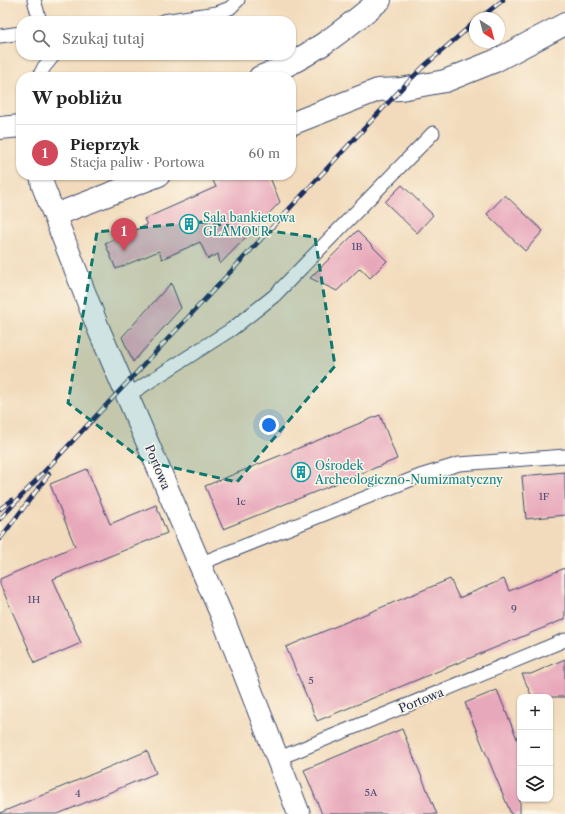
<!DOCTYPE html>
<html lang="pl">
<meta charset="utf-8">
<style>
:root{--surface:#fff;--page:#f2f2f2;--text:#222;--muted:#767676;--line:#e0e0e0;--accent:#d1495b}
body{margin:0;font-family:"Libre Caslon Text",serif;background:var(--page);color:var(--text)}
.controls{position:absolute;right:12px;bottom:12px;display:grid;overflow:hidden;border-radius:8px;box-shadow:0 1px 3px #0004}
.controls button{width:36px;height:36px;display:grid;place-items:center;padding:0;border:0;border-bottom:1px solid var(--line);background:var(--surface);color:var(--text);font:20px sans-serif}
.compass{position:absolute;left:469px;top:12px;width:36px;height:36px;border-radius:50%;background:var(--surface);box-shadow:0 1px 3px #0004;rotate:144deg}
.you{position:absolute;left:269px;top:425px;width:14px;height:14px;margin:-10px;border:3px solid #fff;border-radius:50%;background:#1a73e8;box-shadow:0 0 0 6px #1a73e833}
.badge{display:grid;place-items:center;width:26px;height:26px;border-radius:50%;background:var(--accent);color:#fff;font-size:13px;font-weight:700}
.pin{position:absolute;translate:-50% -33px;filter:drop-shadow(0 1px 2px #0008)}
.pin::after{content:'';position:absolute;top:21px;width:14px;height:12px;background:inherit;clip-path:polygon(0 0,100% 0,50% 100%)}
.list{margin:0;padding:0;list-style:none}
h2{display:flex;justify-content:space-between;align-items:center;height:52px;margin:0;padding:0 16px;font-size:17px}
h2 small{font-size:13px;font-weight:400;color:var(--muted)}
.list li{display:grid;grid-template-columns:26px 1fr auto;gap:12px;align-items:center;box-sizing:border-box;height:56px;padding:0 16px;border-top:1px solid var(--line)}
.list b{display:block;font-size:15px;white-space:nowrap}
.list p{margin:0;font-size:13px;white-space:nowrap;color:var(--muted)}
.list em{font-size:13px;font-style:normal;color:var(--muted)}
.icon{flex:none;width:22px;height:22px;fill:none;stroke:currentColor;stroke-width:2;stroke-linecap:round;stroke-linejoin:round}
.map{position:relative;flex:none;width:565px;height:814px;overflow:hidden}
.search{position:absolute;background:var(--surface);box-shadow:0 1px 3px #0004;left:16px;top:16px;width:280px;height:44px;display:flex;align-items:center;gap:10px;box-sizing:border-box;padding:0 14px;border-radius:16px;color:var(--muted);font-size:15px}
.panel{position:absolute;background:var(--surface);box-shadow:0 1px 3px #0004;left:16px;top:72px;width:280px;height:108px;border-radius:16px}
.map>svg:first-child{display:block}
.building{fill:#e8a8bb}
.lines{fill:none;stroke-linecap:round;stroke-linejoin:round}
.lane-casing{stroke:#3b496c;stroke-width:15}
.street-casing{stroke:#3b496c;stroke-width:24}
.secondary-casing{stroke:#3b496c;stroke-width:24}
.lane{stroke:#fff;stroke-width:13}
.street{stroke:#fff;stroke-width:22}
.secondary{stroke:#fff;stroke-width:22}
.rail-casing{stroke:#1b2f5e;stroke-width:4.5}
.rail{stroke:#fcf5e5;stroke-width:3;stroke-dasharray:9;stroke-linecap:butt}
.marked{fill:#0f766e;fill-opacity:0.2;stroke:#0f766e;stroke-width:3;stroke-dasharray:8 5;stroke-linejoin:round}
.labels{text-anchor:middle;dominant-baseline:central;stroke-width:3;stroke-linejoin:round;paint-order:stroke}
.number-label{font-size:10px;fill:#4e4d75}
.culture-label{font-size:12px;fill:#0d838f;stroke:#fcf5e5;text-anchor:start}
.street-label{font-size:12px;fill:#1b2f5e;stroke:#fcf5e5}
</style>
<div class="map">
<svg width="565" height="814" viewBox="0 0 565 814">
<rect width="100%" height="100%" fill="#fcf5e5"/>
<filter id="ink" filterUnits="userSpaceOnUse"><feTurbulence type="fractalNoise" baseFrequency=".025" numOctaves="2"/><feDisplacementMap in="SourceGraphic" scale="8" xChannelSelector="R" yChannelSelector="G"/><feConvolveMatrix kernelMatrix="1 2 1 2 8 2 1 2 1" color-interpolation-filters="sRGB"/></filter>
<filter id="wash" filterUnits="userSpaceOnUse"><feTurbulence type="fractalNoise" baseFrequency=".012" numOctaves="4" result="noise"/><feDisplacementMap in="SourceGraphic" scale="16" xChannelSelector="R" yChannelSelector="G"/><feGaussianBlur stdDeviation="0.9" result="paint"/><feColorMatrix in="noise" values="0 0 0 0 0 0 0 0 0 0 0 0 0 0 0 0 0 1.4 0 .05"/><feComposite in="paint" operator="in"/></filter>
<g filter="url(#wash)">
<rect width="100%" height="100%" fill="#f2dbbc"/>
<g id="blocks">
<path class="building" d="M226,175H269L280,202L220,264L218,254L208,259L200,242L162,259L159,251L116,269L105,243L147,225L144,219L216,187L213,181Z
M402,185L433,215L417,233L385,202Z
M505,195L543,231L525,251L487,214Z
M357,231L387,261L370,278L360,268L337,291L310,278Z
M171,283L181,308L133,362L122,337Z
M380,415L397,459L223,529L205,486Z
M87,469L110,524L156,505L167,533L53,579L81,643L35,663L0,584V579L75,546L50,484Z
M565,472V515L526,519L522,476Z
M565,568V619L317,721L286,647L450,579L459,598L504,579L509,591Z
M565,659V697H532L522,674H531Z
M497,690L520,746V814H511L465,703Z
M402,729L437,814H322L304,770Z
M147,751L156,773L58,814H0V813Z"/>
</g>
</g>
<g filter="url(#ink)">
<use href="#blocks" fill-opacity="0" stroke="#3b496c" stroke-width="1"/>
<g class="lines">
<g class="lane-casing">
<path id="lane" d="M34,0L40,21
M163,21L217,13L230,8L238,0
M0,36L21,33
M39,77L44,67L54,55
M127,396L232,329L274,296L433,133
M199,564L420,476L459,464L565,456
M277,759L565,640"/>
</g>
<g class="street-casing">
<path id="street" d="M291,124L378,90L401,89L445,81L495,61L565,24
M41,175L43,186L99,330L222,616L299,814
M55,215L159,175"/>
</g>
<g class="secondary-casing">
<path id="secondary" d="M260,77C305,61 344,30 380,0
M0,128L21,126"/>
</g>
<use href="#lane" class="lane"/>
<use href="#street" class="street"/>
<use href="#secondary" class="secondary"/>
<g class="rail-casing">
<path id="rail" d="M480,18L503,0
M0,509L12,500
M0,519L401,89L423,67L475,22
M0,539L49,474"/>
</g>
<use href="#rail" class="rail"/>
</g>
</g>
<path class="marked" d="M200,222L315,237L335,366L237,482L144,461L68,403L97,232Z"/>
<defs>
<g id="building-ring" transform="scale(1)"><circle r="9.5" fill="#fcf5e5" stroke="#0f9aa8" stroke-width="1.5"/><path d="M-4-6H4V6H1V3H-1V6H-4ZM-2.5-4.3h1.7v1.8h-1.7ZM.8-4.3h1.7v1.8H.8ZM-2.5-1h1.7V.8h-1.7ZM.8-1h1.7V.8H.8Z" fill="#0f9aa8"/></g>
</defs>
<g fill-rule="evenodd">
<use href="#building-ring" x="189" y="224"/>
<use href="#building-ring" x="301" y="472"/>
</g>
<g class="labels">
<g class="number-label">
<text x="357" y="246">1B</text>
<text x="544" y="496">1F</text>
<text x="241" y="501">1c</text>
<text x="34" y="599">1H</text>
<text x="514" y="608">9</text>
<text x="311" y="680">5</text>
<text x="371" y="792">5A</text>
<text x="78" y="793">4</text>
</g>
<g class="culture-label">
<text x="203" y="217">Sala bankietowa<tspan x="203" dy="14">GLAMOUR</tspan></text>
<text x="315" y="465">Ośrodek<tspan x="315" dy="14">Archeologiczno-Numizmatyczny</tspan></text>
</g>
<g class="street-label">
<text transform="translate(158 467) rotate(67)">Portowa</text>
<text transform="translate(421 700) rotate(-22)">Portowa</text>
</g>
</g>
</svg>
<div class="controls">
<button>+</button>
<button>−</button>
<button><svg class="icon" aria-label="layers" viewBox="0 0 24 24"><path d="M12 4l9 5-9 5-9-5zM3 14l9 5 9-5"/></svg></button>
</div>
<svg class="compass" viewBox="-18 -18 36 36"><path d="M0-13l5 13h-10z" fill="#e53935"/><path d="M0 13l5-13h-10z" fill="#767676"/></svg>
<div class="you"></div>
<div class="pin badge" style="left:124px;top:251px">1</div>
<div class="search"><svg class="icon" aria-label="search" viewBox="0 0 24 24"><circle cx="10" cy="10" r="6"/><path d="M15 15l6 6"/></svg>Szukaj tutaj</div>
<section class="panel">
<h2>W pobliżu<small></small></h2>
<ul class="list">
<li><span class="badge">1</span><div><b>Pieprzyk</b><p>Stacja paliw · Portowa</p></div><em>60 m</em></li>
</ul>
</section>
</div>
